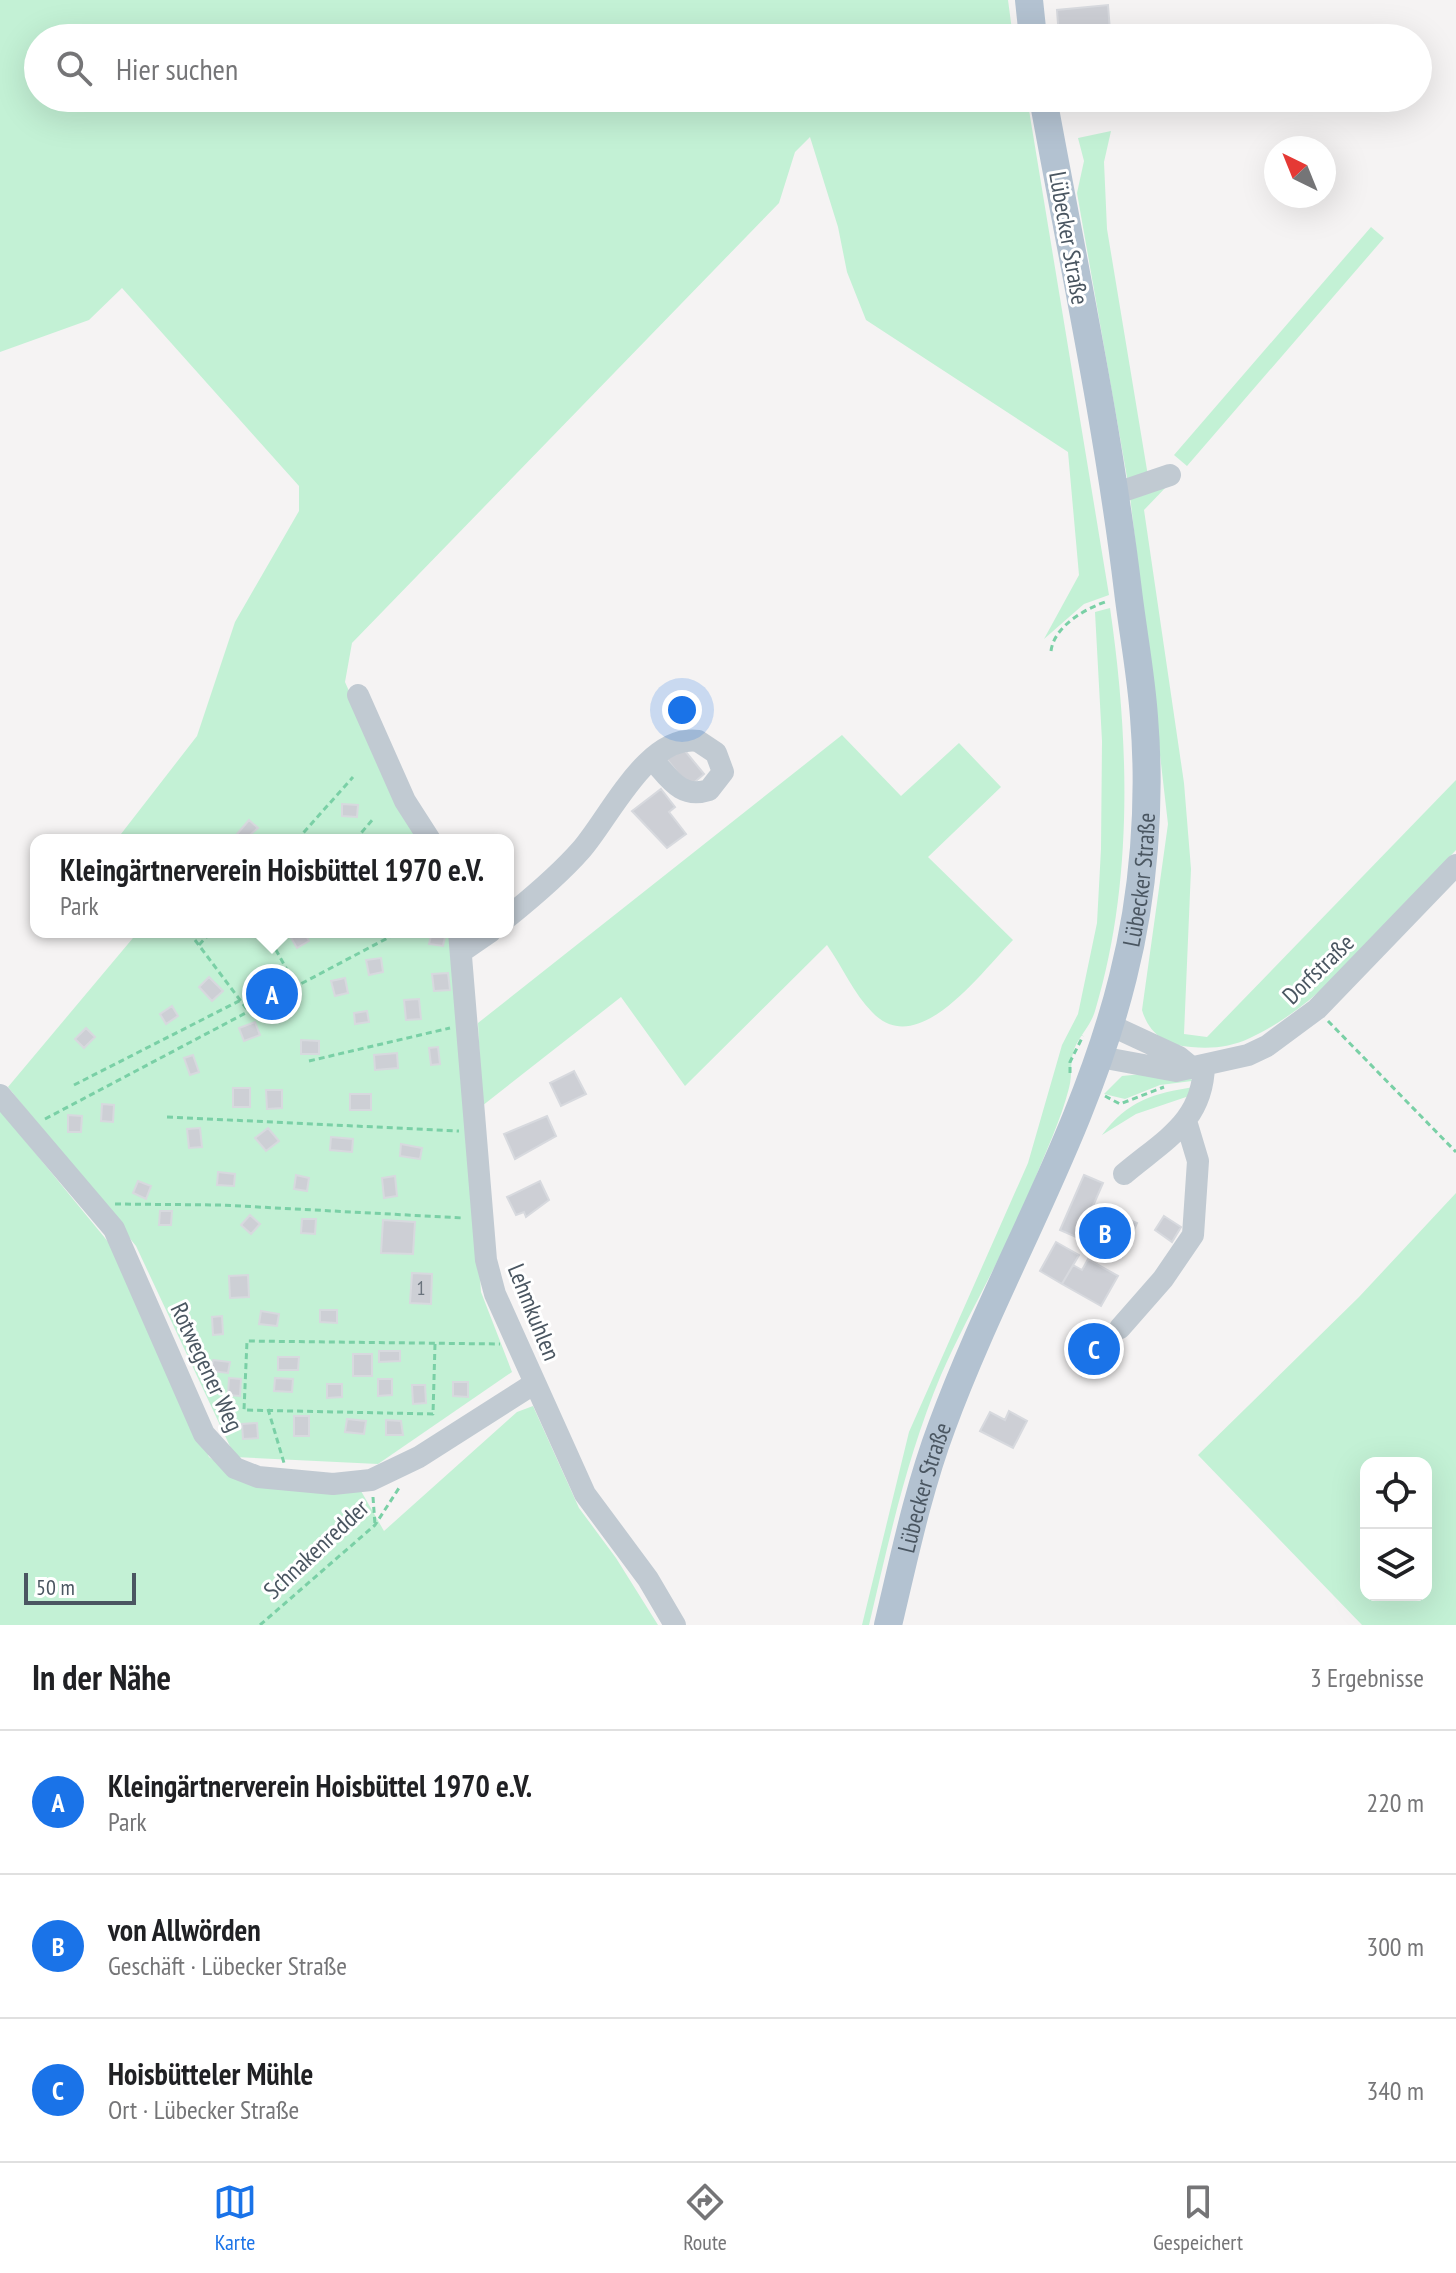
<!DOCTYPE html>
<html lang="de">
<meta charset="utf-8">
<style>
:root{--surface:#fff;--page:#f2f2f2;--text:#202124;--muted:#757577;--line:#e0e0e0;--accent:#1a73e8}
body{margin:0;font-family:"PT Sans Narrow",sans-serif;background:var(--page);color:var(--text)}
.controls{position:absolute;right:24px;bottom:24px;display:grid;overflow:hidden;border-radius:16px;box-shadow:0 8px 32px #0002}
.controls button{width:72px;height:72px;display:grid;place-items:center;padding:0;border:0;border-bottom:2px solid var(--line);background:var(--surface);color:var(--text);font:40px sans-serif}
.compass{position:absolute;left:1264px;top:136px;width:72px;height:72px;border-radius:50%;background:var(--surface);box-shadow:0 8px 32px #0002;rotate:317deg}
.scale{position:absolute;left:24px;bottom:20px;width:112px;box-sizing:border-box;padding-left:8px;border:4px solid #4a5661;border-top:0;font-size:22px;line-height:28px;white-space:nowrap;color:#4a5661;-webkit-text-stroke:6px #fff;paint-order:stroke}
.you{position:absolute;left:682px;top:710px;width:28px;height:28px;margin:-20px;border:6px solid #fff;border-radius:50%;background:#1a73e8;box-shadow:0 0 0 12px #1a73e833}
.badge{display:grid;place-items:center;width:52px;height:52px;border-radius:50%;background:var(--accent);color:#fff;font-size:26px;font-weight:700}
.pin{position:absolute;translate:-50% -50%;border:4px solid #fff;box-shadow:0 2px 8px #0006}
.popup{position:absolute;left:30px;top:834px;width:484px;height:104px;box-sizing:border-box;display:grid;place-content:center;border-radius:16px;background:var(--surface);filter:drop-shadow(0 2px 6px #0005);font-size:26px;white-space:nowrap;color:var(--muted)}
.popup b{font-size:30px;color:var(--text)}
.popup::after{content:'';position:absolute;left:50%;top:100%;margin-left:-16px;border:16px solid transparent;border-top-color:var(--surface)}
.list{margin:0;padding:0;list-style:none}
h2{display:flex;justify-content:space-between;align-items:center;height:104px;margin:0;padding:0 32px;font-size:34px}
h2 small{font-size:26px;font-weight:400;color:var(--muted)}
.list li{display:grid;grid-template-columns:52px 1fr auto;gap:24px;align-items:center;box-sizing:border-box;height:144px;padding:0 32px;border-top:2px solid var(--line)}
.list b{display:block;font-size:30px;white-space:nowrap}
.list p{margin:0;font-size:26px;white-space:nowrap;color:var(--muted)}
.list em{font-size:26px;font-style:normal;color:var(--muted)}
.icon{flex:none;width:44px;height:44px;fill:none;stroke:currentColor;stroke-width:2;stroke-linecap:round;stroke-linejoin:round}
.map{position:relative;flex:none;width:1456px;height:1625px;overflow:hidden}
.search{position:absolute;background:var(--surface);box-shadow:0 8px 32px #0002;left:24px;right:24px;top:24px;height:88px;display:flex;align-items:center;gap:20px;box-sizing:border-box;padding:0 28px;border-radius:44px;color:var(--muted);font-size:30px}
.sheet{height:536px;background:var(--surface)}
nav{display:flex;justify-content:space-around;align-items:center;box-sizing:border-box;height:112px;border-top:2px solid var(--line);background:var(--surface);font-size:22px;color:var(--muted)}
nav a{display:grid;justify-items:center;gap:4px}
nav .on{color:var(--accent)}
.map>svg:first-child{display:block}
.green{fill:#c3f1d5;fill-rule:evenodd}
.building{fill:#cdcfd5;stroke:#d7d9de;stroke-width:2}
.lines{fill:none;stroke-linecap:round;stroke-linejoin:round}
.path{stroke:#7ad0a6;stroke-width:3;stroke-dasharray:6 4;stroke-linecap:butt}
.minor{stroke:#c1cad2;stroke-width:22}
.major{stroke:#b3c2d1;stroke-width:28}
.labels{text-anchor:middle;dominant-baseline:central;stroke-width:6;stroke-linejoin:round;paint-order:stroke}
.number-label{font-size:20px;fill:#6b747e}
.street-label{font-size:24px;fill:#4a5661;stroke:#fff}
</style>
<div class="map">
<svg width="1456" height="1625" viewBox="0 0 1456 1625">
<rect width="100%" height="100%" fill="#f5f3f3"/>
<path class="green" d="M0,0H1008L1013,38H38V98H1027L1109,595L1084,604L1044,639L1079,575L1068,452L866,320L847,272L838,227L810,137L795,152L779,203L352,643L345,682L405,818L422,840H126L121,834L197,736L235,622L299,511V486L122,288L89,320L0,352Z
M1111,131L1104,162L1107,229L1148,476L1128,483L1077,193L1084,161L1078,138Z
M1371,227L1384,238L1187,466L1174,455Z
M1167,486L1144,510L1184,783L1191,869L1184,1034L1207,1037L1456,780V850C1399,910 1325,1004 1250,1038C1231,1047 1212,1049 1191,1047C1166,1045 1149,1034 1142,1010L1168,824L1130,496Z
M1110,608C1129,738 1134,882 1095,1011C1091,1025 1081,1034 1075,1047C1069,1061 1073,1074 1069,1088C1061,1120 1045,1153 1033,1184C1007,1250 969,1311 941,1375C907,1456 889,1540 869,1625H862L909,1432L1028,1163L1062,1045L1078,1014L1097,923L1101,849L1102,741L1095,612Z
M842,735L901,796L959,743L1001,787L928,857L1013,940C981,972 918,1061 872,1012C854,994 842,966 827,945L685,1086L621,997L482,1106L478,1023Z
M138,932H455L481,1292L512,1372L378,1464L235,1457L136,1246L8,1087Z
M1142,1074L1191,1079L1192,1081L1160,1085L1125,1099L1104,1094L1122,1076Z
M1194,1087L1195,1094L1136,1114L1102,1135C1127,1101 1154,1093 1194,1087Z
M0,1110L123,1260L209,1457L249,1484L361,1491L384,1531L517,1412L533,1406L579,1508L616,1558L658,1625H0Z
M1456,1193V1625H1362L1198,1455L1359,1297ZM1366,1463H1426V1595H1366Z"/>
<path class="building" d="M1108,5L1110,31L1080,33L1081,38H1059L1057,10Z
M681,746L704,774L689,787L666,758Z
M661,789L675,807L669,812L686,834L667,848L632,811Z
M342,804L358,805L357,817L342,816Z
M249,820L258,828L244,840L237,834Z
M297,932H304L309,941L297,948L290,936Z
M432,932H446L443,946L429,944Z
M381,958L383,972L369,975L366,960Z
M448,973L450,990L434,991L432,974Z
M209,977L223,991L212,1001L199,987Z
M345,978L348,993L335,996L331,981Z
M419,999L421,1019L406,1020L404,1000Z
M172,1006L178,1016L166,1024L160,1014Z
M367,1011L369,1022L355,1024L354,1013Z
M255,1022L260,1035L244,1041L239,1028Z
M86,1028L95,1037L84,1048L75,1039Z
M301,1040L319,1041V1054H301Z
M438,1047L440,1064L431,1065L429,1048Z
M397,1053L398,1068L375,1070L374,1055Z
M193,1055L199,1072L190,1075L184,1058Z
M574,1071L586,1094L561,1106L550,1083Z
M233,1088H250V1107H233Z
M266,1090H282V1108L267,1109Z
M350,1094H371V1110H350Z
M102,1104L114,1105L113,1122L101,1121Z
M68,1115L82,1116L81,1132H68Z
M547,1116L556,1136L515,1159L504,1134Z
M200,1128L202,1147L189,1148L187,1129Z
M268,1128L279,1141L266,1151L255,1138Z
M331,1137L353,1139L352,1152L330,1150Z
M401,1144L422,1148L420,1159L400,1156Z
M218,1172L235,1174L234,1186L217,1185Z
M296,1175L309,1178L307,1191L294,1189Z
M1084,1175L1103,1183L1089,1215L1107,1223L1112,1212L1137,1223L1122,1257L1060,1230Z
M395,1176L397,1196L384,1198L382,1178Z
M138,1181L151,1186L146,1199L133,1193Z
M540,1181L549,1200L526,1217L524,1212L516,1215L507,1197Z
M160,1211H172L171,1225H159Z
M250,1215L260,1224L251,1234L241,1225Z
M1164,1216L1181,1227L1172,1242L1155,1230Z
M302,1219H316L315,1234L301,1233Z
M383,1220L415,1222L413,1254L381,1253Z
M1056,1242L1079,1255L1062,1284L1040,1271Z
M1088,1259L1118,1276L1101,1306L1062,1284L1073,1265L1082,1270Z
M412,1273L432,1274L431,1304L410,1303Z
M248,1275L249,1297L230,1298L229,1276Z
M320,1310H337V1323L320,1322Z
M261,1311L279,1314L277,1326L259,1324Z
M222,1316L223,1334L213,1335L212,1317Z
M1095,1334L1109,1348L1093,1365L1078,1350Z
M1113,1345L1122,1354L1105,1371L1096,1362Z
M1078,1350L1093,1365L1082,1376L1067,1361Z
M379,1351H400V1361L379,1362Z
M353,1354H372V1376H353Z
M278,1357H299L298,1370H278Z
M213,1360L230,1362L228,1373L211,1371Z
M229,1378L241,1379L240,1396L228,1395Z
M275,1378L293,1379L292,1392L274,1391Z
M378,1379H392V1395L378,1396Z
M453,1382H468V1397L453,1396Z
M327,1384H342V1397L327,1398Z
M412,1385H425L426,1403L413,1404Z
M1009,1411L1027,1421L1013,1448L980,1431L990,1412L1005,1420Z
M294,1416H309V1436H294Z
M347,1419L366,1421L364,1434L345,1432Z
M386,1420L401,1421L403,1435H386Z
M257,1423L258,1438L243,1439L242,1424Z"/>
<g class="lines">
<path class="path" d="M966,32L983,38
M1051,651C1054,626 1086,608 1108,601
M297,840L353,777
M355,840L374,818
M189,932L249,1012
M266,932L296,986
M270,937L279,932
M199,945L211,932
M1328,1021L1456,1152
M309,1061L450,1028
M1070,1073V1062L1083,1036
M74,1085L290,975
M1105,1096L1120,1104L1164,1087
M167,1117L459,1131
M45,1119L399,932
M115,1204L221,1205L463,1218
M435,1344L433,1414L244,1410L247,1341L500,1344
M268,1409L284,1463
M373,1497L375,1525
M260,1625L375,1525L399,1488"/>
<path class="minor" d="M1117,493L1170,475
M358,695L405,801L430,840
M508,917C534,896 559,875 581,850C610,817 647,734 698,741L716,753L723,772L709,790C681,799 670,779 653,760
M459,932L486,1260L495,1294L585,1494L648,1579L675,1625
M461,952L490,932
M1110,1025L1179,1057L1190,1066
M1100,1057L1176,1071L1248,1055L1267,1046L1317,1009L1456,865
M0,1095L114,1229L204,1434L235,1468L258,1477L333,1484L371,1480L419,1457L535,1383
M1124,1174C1164,1140 1203,1122 1204,1065
M1120,1328L1163,1279L1193,1235L1198,1161L1186,1121"/>
<g class="major">
<path d="M1029,0L1033,38"/>
<path id="s1" d="M888,1625C904,1558 918,1490 942,1426C998,1274 1084,1135 1123,977C1144,894 1151,802 1144,717C1141,674 1133,633 1128,591C1108,425 1073,262 1043,98"/>
</g>
</g>
<g class="labels">
<g class="number-label">
<text x="421" y="1288">1</text>
</g>
<g class="street-label">
<text transform="translate(1069 238) rotate(80)">Lübecker Straße</text>
<text stroke="none"><textPath href="#s1" startOffset="790">Lübecker Straße</textPath></text>
<text transform="translate(1318 969) rotate(-44)">Dorfstraße</text>
<text transform="translate(534 1312) rotate(68)">Lehmkuhlen</text>
<text transform="translate(207 1367) rotate(65)">Rotwegener Weg</text>
<text stroke="none"><textPath href="#s1" startOffset="142">Lübecker Straße</textPath></text>
<text transform="translate(316 1549) rotate(-43)">Schnakenredder</text>
</g>
</g>
</svg>
<div class="controls">
<button><svg class="icon" aria-label="locate" viewBox="0 0 24 24"><circle cx="12" cy="12" r="6"/><path d="M12 2v4M12 18v4M2 12h4M18 12h4"/></svg></button>
<button><svg class="icon" aria-label="layers" viewBox="0 0 24 24"><path d="M12 4l9 5-9 5-9-5zM3 14l9 5 9-5"/></svg></button>
</div>
<svg class="compass" viewBox="-18 -18 36 36"><path d="M0-13l5 13h-10z" fill="#e53935"/><path d="M0 13l5-13h-10z" fill="#757577"/></svg>
<div class="scale">50 m</div>
<div class="you"></div>
<div class="pin badge" style="left:272px;top:994px">A</div>
<div class="popup"><b>Kleingärtnerverein Hoisbüttel 1970 e.V.</b>Park</div>
<div class="pin badge" style="left:1105px;top:1233px">B</div>
<div class="pin badge" style="left:1094px;top:1349px">C</div>
<div class="search"><svg class="icon" aria-label="search" viewBox="0 0 24 24"><circle cx="10" cy="10" r="6"/><path d="M15 15l6 6"/></svg>Hier suchen</div>
</div>
<section class="sheet">
<h2>In der Nähe<small>3 Ergebnisse</small></h2>
<ul class="list">
<li><span class="badge">A</span><div><b>Kleingärtnerverein Hoisbüttel 1970 e.V.</b><p>Park</p></div><em>220 m</em></li>
<li><span class="badge">B</span><div><b>von Allwörden</b><p>Geschäft · Lübecker Straße</p></div><em>300 m</em></li>
<li><span class="badge">C</span><div><b>Hoisbütteler Mühle</b><p>Ort · Lübecker Straße</p></div><em>340 m</em></li>
</ul>
</section>
<nav>
<a class="on"><svg class="icon" aria-label="map" viewBox="0 0 24 24"><path d="M3 6l6-2 6 2 6-2v14l-6 2-6-2-6 2zM9 4v14M15 6v14"/></svg>Karte</a>
<a><svg class="icon" aria-label="directions" viewBox="0 0 24 24"><path d="M12 3l9 9-9 9-9-9zM9 14v-3h6M13 9l2 2-2 2"/></svg>Route</a>
<a><svg class="icon" aria-label="saved" viewBox="0 0 24 24"><path d="M7 4h10v16l-5-4-5 4z"/></svg>Gespeichert</a>
</nav>
